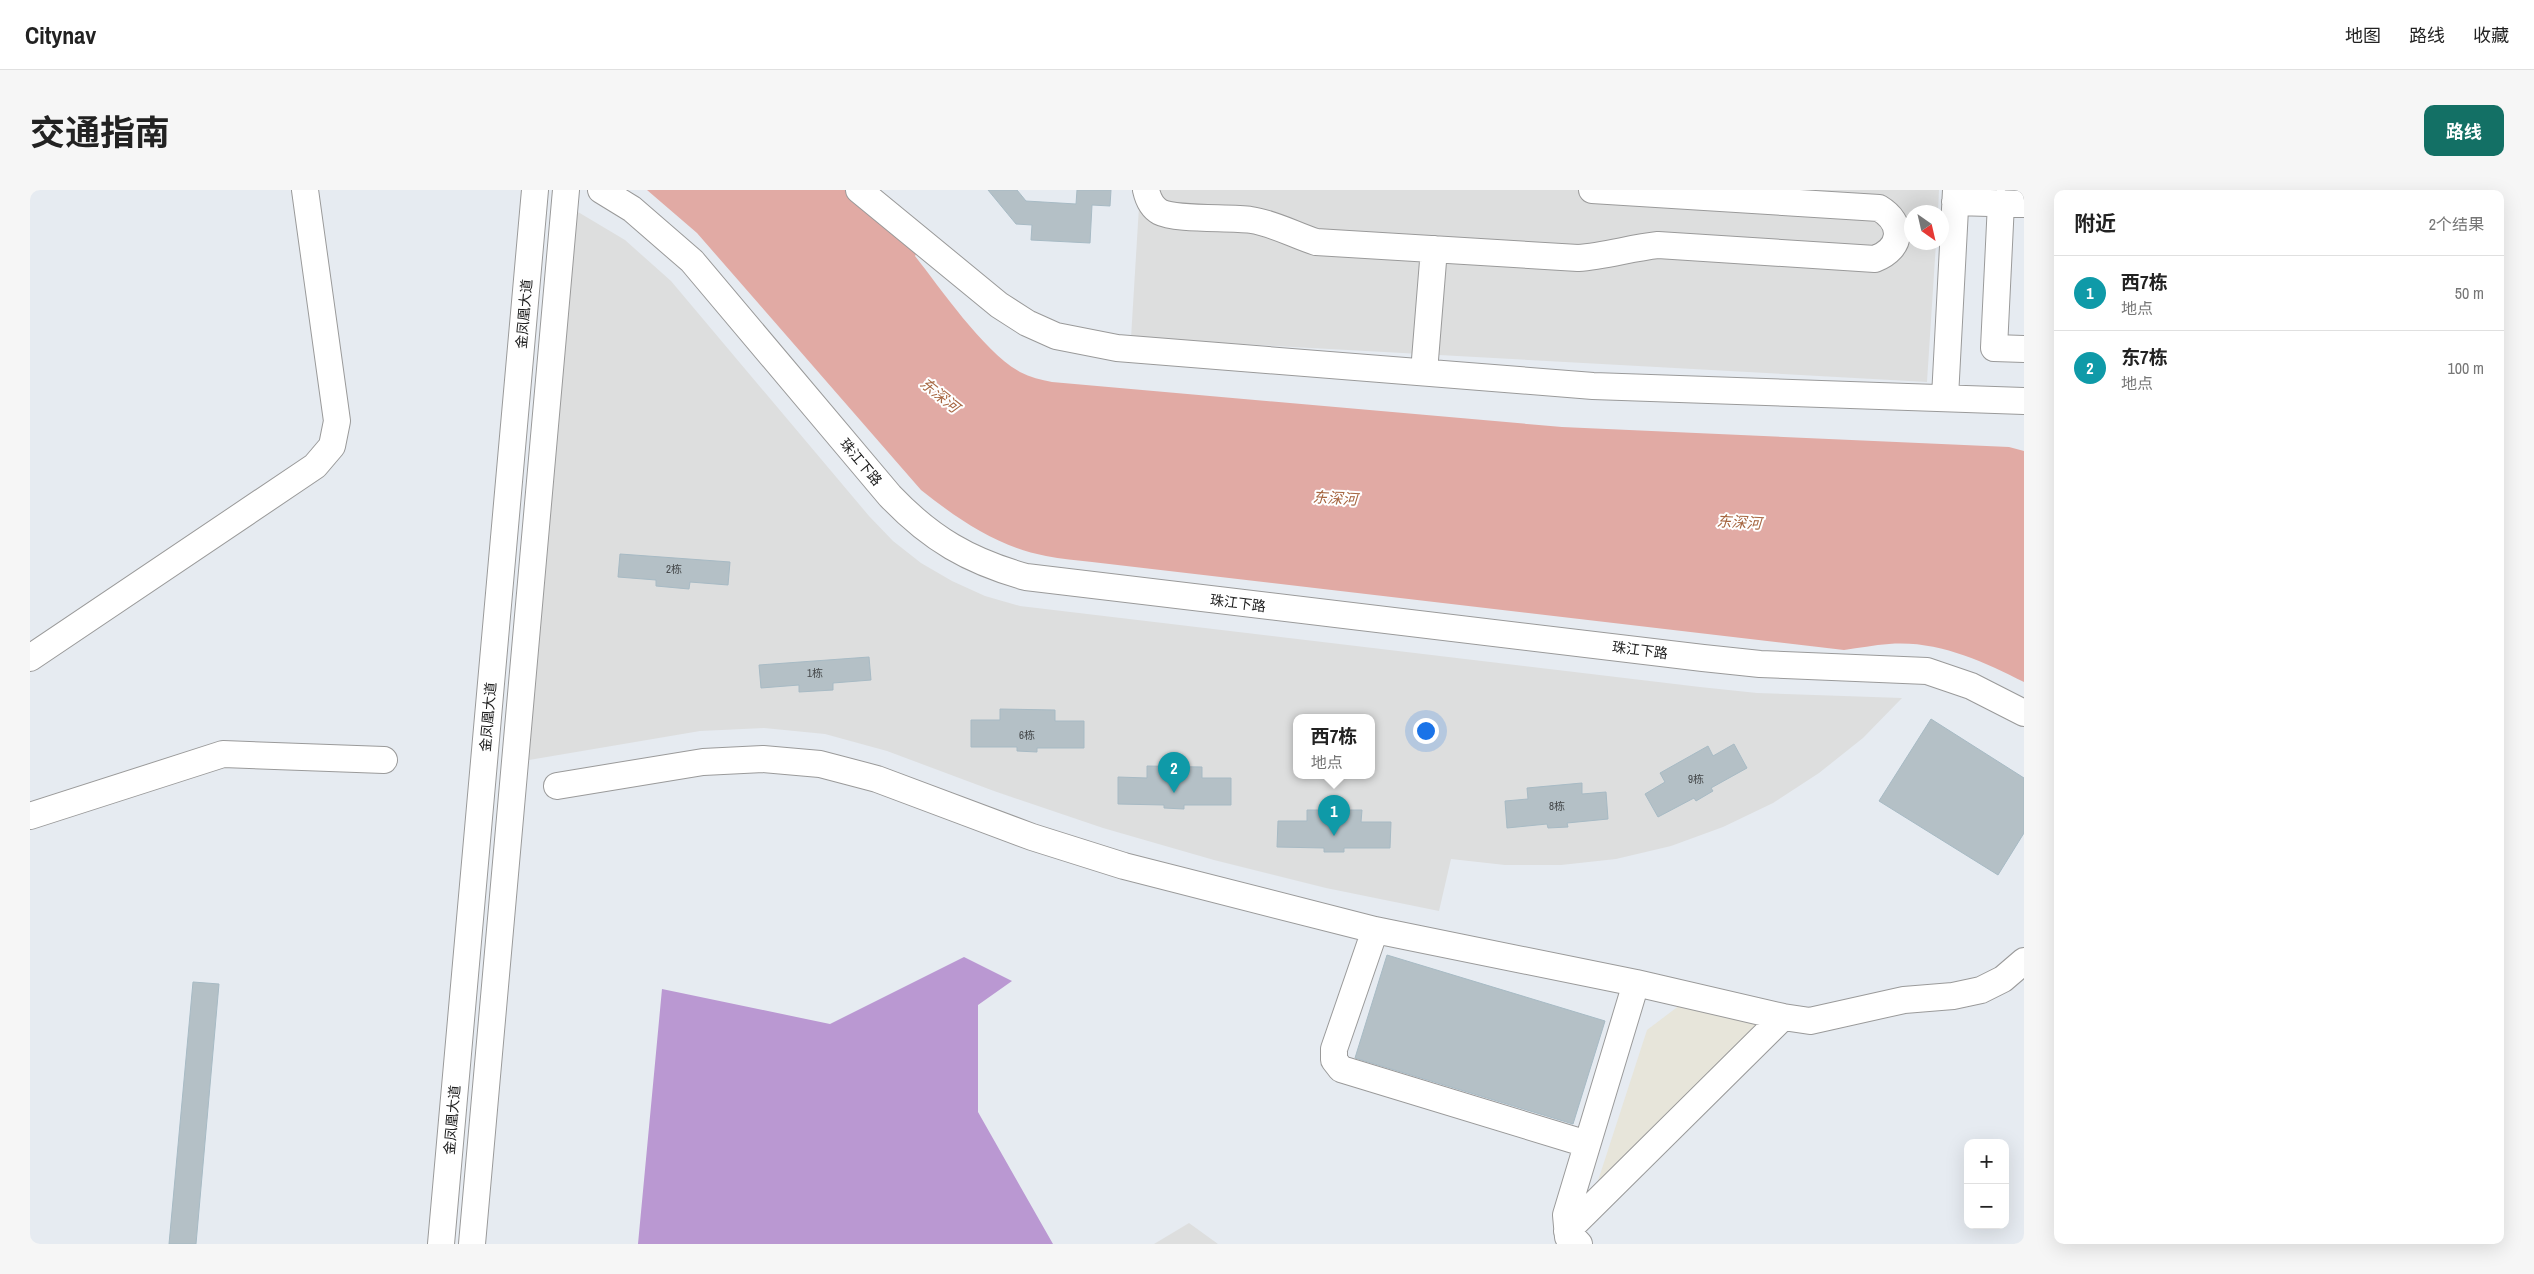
<!DOCTYPE html>
<html lang="zh">
<meta charset="utf-8">
<style>
:root{--surface:#fff;--page:#f6f6f6;--text:#222;--muted:#767676;--line:#e0e0e0;--accent:#137065}
body{margin:0;font-family:"Archivo Narrow","Noto Sans SC",sans-serif;background:var(--page);color:var(--text)}
.controls{position:absolute;right:15px;bottom:15px;display:grid;overflow:hidden;border-radius:10px;box-shadow:0 5px 20px #0002}
.controls button{width:45px;height:45px;display:grid;place-items:center;padding:0;border:0;border-bottom:1px solid var(--line);background:var(--surface);color:var(--text);font:25px sans-serif}
.compass{position:absolute;left:1874px;top:15px;width:45px;height:45px;border-radius:50%;background:var(--surface);box-shadow:0 5px 20px #0002;rotate:146deg}
.you{position:absolute;left:1395px;top:540px;width:18px;height:18px;margin:-12px;border:4px solid #fff;border-radius:50%;background:#1a73e8;box-shadow:0 0 0 8px #1a73e833}
.badge{display:grid;place-items:center;width:32px;height:32px;border-radius:50%;background:var(--accent);color:#fff;font-size:16px;font-weight:700}
.pin{position:absolute;translate:-50% -41px;filter:drop-shadow(0 1px 2px #0008)}
.pin::after{content:'';position:absolute;top:26px;width:18px;height:15px;background:inherit;clip-path:polygon(0 0,100% 0,50% 100%)}
.popup{position:absolute;left:1263px;top:524px;width:82px;height:65px;box-sizing:border-box;display:grid;place-content:center;border-radius:10px;background:var(--surface);filter:drop-shadow(0 1px 4px #0005);font-size:16px;white-space:nowrap;color:var(--muted)}
.popup b{font-size:19px;color:var(--text)}
.popup::after{content:'';position:absolute;left:50%;top:100%;margin-left:-10px;border:10px solid transparent;border-top-color:var(--surface)}
.list{margin:0;padding:0;list-style:none}
h2{display:flex;justify-content:space-between;align-items:center;height:65px;margin:0;padding:0 20px;font-size:21px}
h2 small{font-size:16px;font-weight:400;color:var(--muted)}
.list li{display:grid;grid-template-columns:32px 1fr auto;gap:15px;align-items:center;box-sizing:border-box;height:75px;padding:0 20px;border-top:1px solid var(--line)}
.list b{display:block;font-size:19px;white-space:nowrap}
.list p{margin:0;font-size:16px;white-space:nowrap;color:var(--muted)}
.list em{font-size:16px;font-style:normal;color:var(--muted)}
.map{position:relative;flex:none;width:1994px;height:1054px;overflow:hidden;border-radius:10px}
header{display:flex;align-items:center;gap:30px;box-sizing:border-box;height:70px;padding:0 25px;background:var(--surface);border-bottom:1px solid var(--line)}
header strong{font-size:24px}
nav{display:flex;gap:28px;margin-inline-start:auto;font-size:18px}
.intro{display:flex;align-items:center;justify-content:space-between;box-sizing:border-box;height:120px;padding:0 30px}
h1{margin:0;font-size:35px}
.button{padding:12px 22px;border-radius:10px;background:var(--accent);color:#fff;font-size:18px;font-weight:700}
main{display:flex;gap:30px;padding:0 30px}
aside{flex:1;background:var(--surface);border-radius:10px;box-shadow:0 5px 20px #0002}
.map>svg:first-child{display:block}
.residential{fill:#dddede;fill-rule:evenodd}
.forest{fill:#ba98d2}
.plaza{fill:#e7e5da}
.water{fill:#e1aaa4}
.building{fill:#b4c0c6;stroke:#a7bac4}
.lines{fill:none;stroke-linecap:round;stroke-linejoin:round}
.minor-casing{stroke:#9a9a9a;stroke-width:28}
.minor{stroke:#fff;stroke-width:26}
.labels{text-anchor:middle;dominant-baseline:central;stroke-width:4;stroke-linejoin:round;paint-order:stroke}
.number-label{font-size:11px;fill:#45484a}
.street-label{font-size:14px;fill:#202020;stroke:#fff}
.water-label{font-size:15px;font-style:italic;fill:#a66641;stroke:#fff}
</style>
<header>
<strong>Citynav</strong>
<nav><a>地图</a><a>路线</a><a>收藏</a></nav>
</header>
<div class="intro"><h1>交通指南</h1><a class="button">路线</a></div>
<main>
<div class="map">
<svg width="1994" height="1054" viewBox="0 0 1994 1054">
<rect width="100%" height="100%" fill="#e6ebf1"/>
<path class="residential" d="M1110,0H1909L1908,22H1882V52L1906,53L1897,192L1101,148Z
M543,19L595,50L641,91L839,326L863,351L891,373L922,391L955,406L990,416L1670,497L1727,503L1872,508L1833,548L1789,583L1743,613L1693,637L1641,656L1586,669L1531,675H1475L1421,669L1409,721L1296,698L1184,670L1073,638L964,601L857,561L795,544L734,538L670,541L499,570ZM1266,527H1342V585H1266Z
M1159,1033L1188,1054H1124Z"/>
<path class="forest" d="M934,767L982,791L948,815V922L1023,1054H608L632,799L800,834Z"/>
<path class="plaza" d="M1650,815L1719,829L1727,835L1565,1000L1617,840Z"/>
<path class="water" d="M617,0H818L888,60L885,66C911,99 954,162 990,182C1000,187 1011,190 1022,192L1532,237L1979,257L1994,261V492C1952,471 1907,450 1859,454C1844,455 1829,458 1814,460L1062,372C1047,370 1031,369 1016,366C968,357 929,330 891,300L667,43Z"/>
<path class="building" d="M958,0H987L996,11L1046,14L1047,0H1081L1080,16L1062,15L1060,53L1001,50L1002,35L986,34Z
M590,364L700,372L698,395L660,392L659,399L626,396V390L588,387Z
M839,467L841,490L803,493V500L769,502V495L731,498L729,475Z
M970,519L1025,520V531H1054V558H1007V562L987,561V557H941V530H970Z
M1901,529L1994,588V643L1968,685L1849,611Z
M1704,554L1717,578L1681,598L1683,601L1666,611L1664,608L1628,627L1615,604L1635,592L1630,583L1678,556L1683,566Z
M1117,576L1172,577V588H1201V615H1154V619L1134,618V615L1088,614V587L1117,588Z
M1552,593V604L1576,602L1578,629L1537,633L1538,637L1518,638L1517,634L1477,638L1475,611L1498,609L1497,598Z
M1277,620H1332L1331,632H1361L1360,658H1314V662H1294V658L1247,657L1248,631H1277Z
M1357,765L1575,831L1543,934L1325,868Z
M163,792L189,794L166,1054H139Z"/>
<g class="lines">
<g class="minor-casing">
<path id="minor" d="M571,0L602,19L662,71L860,306C901,349 939,371 996,387L1673,468L1730,474L1897,481L1941,496L1994,523
M829,0L969,115L997,133L1026,146L1087,158L1563,196L1994,211
M1116,0C1118,9 1121,17 1130,22C1145,30 1200,27 1221,30C1243,33 1264,45 1286,52L1548,68C1575,66 1601,58 1628,55L1845,69C1873,58 1874,33 1849,18L1562,0
M1925,12L1994,14
M1971,13L1964,158L1994,159
M1394,182L1404,59
M1915,207L1926,0
M0,468L285,276L302,256L307,231L275,0
M527,596L673,572L733,569L790,574L847,589L1002,647L1094,676L1345,740L1606,793L1753,827L1780,831L1874,810L1923,806L1951,800L1973,789L1994,771
M0,626L193,564L354,570
M1345,740L1304,859V870L1311,879L1557,954
M1538,1047L1536,1025L1606,793
M411,1054L505,0
M442,1054L536,0
M1549,1054L1537,1041L1753,827"/>
</g>
<use href="#minor" class="minor"/>
</g>
<g class="labels">
<g class="number-label">
<text x="644" y="379">2栋</text>
<text x="785" y="483">1栋</text>
<text x="997" y="545">6栋</text>
<text x="1666" y="589">9栋</text>
<text x="1527" y="616">8栋</text>
</g>
<g class="street-label">
<text transform="translate(494 124) rotate(-85)">金凤凰大道</text>
<text transform="translate(831 272) rotate(50)">珠江下路</text>
<text transform="translate(1208 413) rotate(7)">珠江下路</text>
<text transform="translate(1610 460) rotate(7)">珠江下路</text>
<text transform="translate(458 527) rotate(-85)">金凤凰大道</text>
<text transform="translate(422 930) rotate(-85)">金凤凰大道</text>
</g>
<g class="water-label">
<text transform="translate(910 205) rotate(39)">东深河</text>
<text transform="translate(1305 308) rotate(3)">东深河</text>
<text transform="translate(1709 332) rotate(3)">东深河</text>
</g>
</g>
</svg>
<div class="controls">
<button>+</button>
<button>−</button>
</div>
<svg class="compass" viewBox="-18 -18 36 36"><path d="M0-13l5 13h-10z" fill="#e53935"/><path d="M0 13l5-13h-10z" fill="#767676"/></svg>
<div class="you"></div>
<div class="pin badge" style="left:1304px;top:646px;background:#0f9aa8">1</div>
<div class="popup"><b>西7栋</b>地点</div>
<div class="pin badge" style="left:1144px;top:603px;background:#0f9aa8">2</div>
</div>
<aside>
<h2>附近<small>2个结果</small></h2>
<ul class="list">
<li><span class="badge" style="background:#0f9aa8">1</span><div><b>西7栋</b><p>地点</p></div><em>50 m</em></li>
<li><span class="badge" style="background:#0f9aa8">2</span><div><b>东7栋</b><p>地点</p></div><em>100 m</em></li>
</ul>
</aside>
</main>
